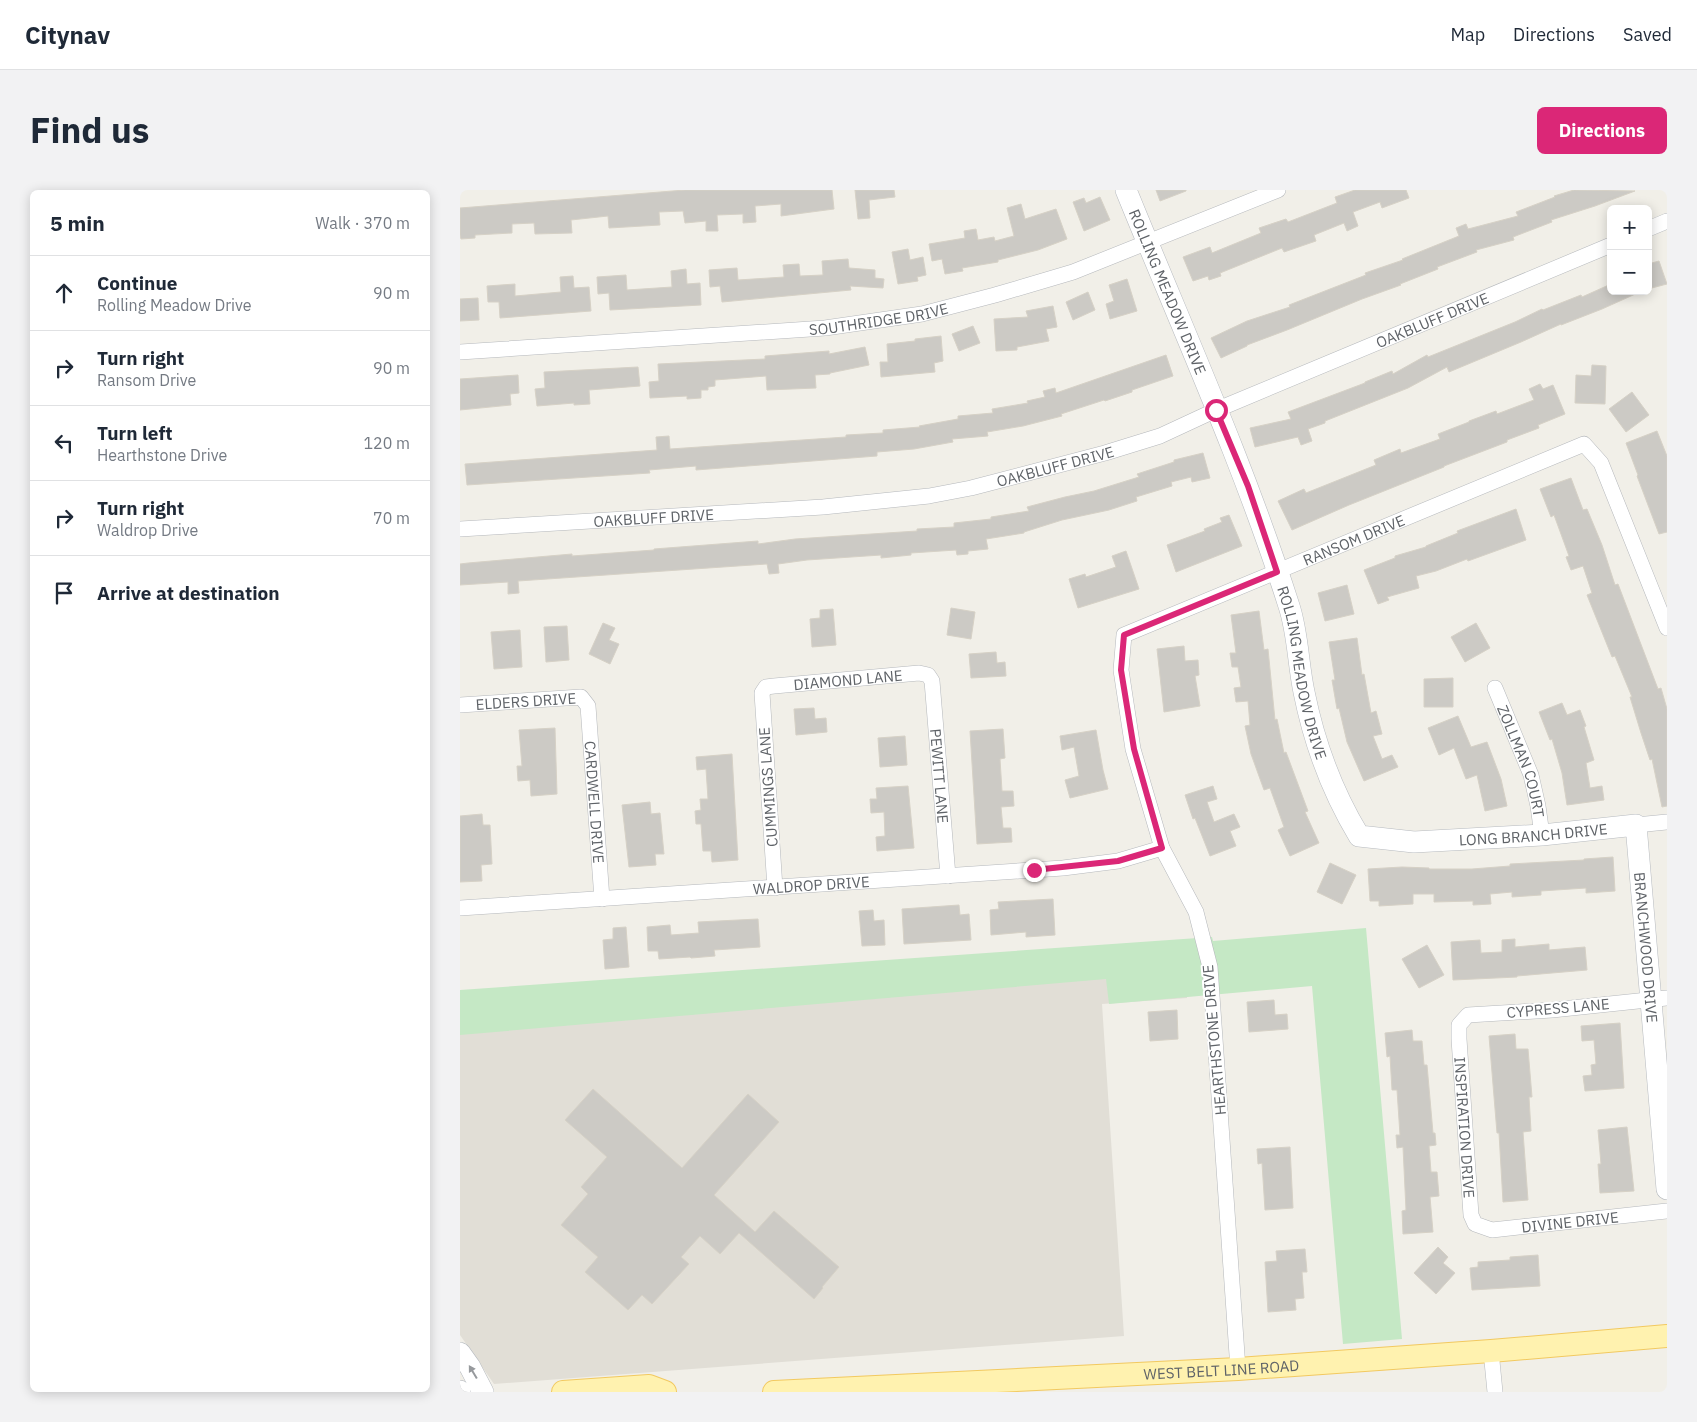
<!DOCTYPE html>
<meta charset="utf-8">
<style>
:root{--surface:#fff;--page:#f2f2f3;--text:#1f2937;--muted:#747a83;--line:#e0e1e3;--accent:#db2777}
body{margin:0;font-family:"IBM Plex Sans",sans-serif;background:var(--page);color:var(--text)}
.controls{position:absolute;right:15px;top:15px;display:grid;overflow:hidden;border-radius:8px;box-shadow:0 2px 12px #0003}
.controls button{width:45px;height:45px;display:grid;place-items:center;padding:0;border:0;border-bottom:1px solid var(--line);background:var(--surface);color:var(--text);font:25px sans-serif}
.stop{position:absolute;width:15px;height:15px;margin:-11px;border:4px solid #db2777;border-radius:50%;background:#fff}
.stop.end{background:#db2777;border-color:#fff;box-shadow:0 1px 5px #0008}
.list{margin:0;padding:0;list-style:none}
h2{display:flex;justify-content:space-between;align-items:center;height:65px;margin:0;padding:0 20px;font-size:21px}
h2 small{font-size:16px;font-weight:400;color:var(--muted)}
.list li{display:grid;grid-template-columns:32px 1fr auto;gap:15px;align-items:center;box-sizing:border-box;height:75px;padding:0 20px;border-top:1px solid var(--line)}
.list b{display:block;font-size:19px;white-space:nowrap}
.list p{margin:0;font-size:16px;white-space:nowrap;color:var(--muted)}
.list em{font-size:16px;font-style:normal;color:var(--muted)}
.icon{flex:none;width:28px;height:28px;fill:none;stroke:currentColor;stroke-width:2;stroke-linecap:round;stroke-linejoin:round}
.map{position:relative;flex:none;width:1207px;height:1202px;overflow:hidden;border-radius:8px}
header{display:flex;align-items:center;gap:30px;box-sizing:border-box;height:70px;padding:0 25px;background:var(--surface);border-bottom:1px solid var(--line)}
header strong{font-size:24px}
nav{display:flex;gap:28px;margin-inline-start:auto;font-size:18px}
.intro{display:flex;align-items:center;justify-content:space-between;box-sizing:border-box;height:120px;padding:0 30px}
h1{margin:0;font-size:35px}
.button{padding:12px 22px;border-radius:8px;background:var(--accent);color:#fff;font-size:18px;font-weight:700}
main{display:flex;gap:30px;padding:0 30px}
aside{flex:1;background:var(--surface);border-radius:8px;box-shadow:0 2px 12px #0003}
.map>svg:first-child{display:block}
.education{fill:#e1ded6}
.green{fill:#c5e8c5}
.building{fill:#cccac5;stroke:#d6d1c6}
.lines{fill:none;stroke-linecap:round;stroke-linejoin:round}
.street-casing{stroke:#b5b8bc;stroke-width:16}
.secondary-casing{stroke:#b6babf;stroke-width:22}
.primary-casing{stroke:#f2c960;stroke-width:24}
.street{stroke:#fff;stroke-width:15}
.secondary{stroke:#fff;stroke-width:21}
.primary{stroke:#fff2af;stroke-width:22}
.oneway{fill:#979a9d}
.route{stroke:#db2777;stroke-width:6}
.labels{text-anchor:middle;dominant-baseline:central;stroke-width:4;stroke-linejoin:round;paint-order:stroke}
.street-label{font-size:15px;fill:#5f6368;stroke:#fff}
</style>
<header>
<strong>Citynav</strong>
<nav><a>Map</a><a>Directions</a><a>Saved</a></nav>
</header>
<div class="intro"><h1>Find us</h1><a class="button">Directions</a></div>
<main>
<aside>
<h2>5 min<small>Walk · 370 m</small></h2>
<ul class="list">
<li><svg class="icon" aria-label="ahead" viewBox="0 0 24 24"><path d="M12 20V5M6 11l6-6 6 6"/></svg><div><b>Continue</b><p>Rolling Meadow Drive</p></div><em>90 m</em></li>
<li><svg class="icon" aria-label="right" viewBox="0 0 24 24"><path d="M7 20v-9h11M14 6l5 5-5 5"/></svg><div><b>Turn right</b><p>Ransom Drive</p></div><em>90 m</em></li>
<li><svg class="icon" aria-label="left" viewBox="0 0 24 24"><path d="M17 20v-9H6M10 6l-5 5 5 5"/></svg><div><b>Turn left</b><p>Hearthstone Drive</p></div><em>120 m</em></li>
<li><svg class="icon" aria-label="right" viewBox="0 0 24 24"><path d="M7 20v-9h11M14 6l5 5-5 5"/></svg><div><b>Turn right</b><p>Waldrop Drive</p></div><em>70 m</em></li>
<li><svg class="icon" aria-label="arrive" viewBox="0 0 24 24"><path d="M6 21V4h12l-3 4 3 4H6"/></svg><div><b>Arrive at destination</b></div></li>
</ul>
</aside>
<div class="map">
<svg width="1207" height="1202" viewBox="0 0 1207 1202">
<rect width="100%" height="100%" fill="#f1efe8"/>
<path class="education" d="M727,771V808L642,814L664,1146L34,1194L0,1145V822Z"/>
<path class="green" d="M906,738L942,1149L883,1154L852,796L649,814L646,789L0,845V800L752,747L753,751Z"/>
<path class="building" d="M225,0H372L374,19L321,26V14L295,16L296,32L283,33V24L257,25L258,41H246V31L225,33L223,21L199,22L200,35L149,38L148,26L111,30L112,43L75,44L74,33L52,34V43L15,45V48L1,49L0,45V18Z
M395,0H434L435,7L409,10L410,28L398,29Z
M696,0H726V1L700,11Z
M895,0H946L949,8L922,18L920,12L893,22L898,36L887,41L884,33L854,45L856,51L824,62L822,58L760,83L761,86L749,90L748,86L733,91L723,67L750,57L752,63L801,43L799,38L826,29L828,32L877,13L875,7Z
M1114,0L1175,1L1135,16L1091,30L1092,32L1053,47L1054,50L1016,60L1017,62L977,77L978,79L940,94L941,95L902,109L827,140L787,155V156L761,168L751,148L787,131L830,117L829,115L906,85L905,83L943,70L942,69L999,46L996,38L1006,34L1008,39L1058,26L1056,22L1095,7L1094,6Z
M640,7L650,30L624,41L613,12L624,8L626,13Z
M561,14L565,29L596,19L607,49L578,60L538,70V72L502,78L503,81L485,84L482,69L472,71L469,54L505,48L504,41L516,39L518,50L534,47L535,51L554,46L547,18Z
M448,59L450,70L463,67L466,85L457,87L458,91L438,94L432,62Z
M388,69L389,78L415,80V88L424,89L423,98L390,96L391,100L262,112L260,96L250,97L249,80L277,78L278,90L324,87L323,75L339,74L340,86L363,85L362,71Z
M1199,71L1207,94L1188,99V74Z
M226,79L227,94L240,93L241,115L150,120L149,103L138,104L137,87L166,85L167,100L212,97L211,81Z
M113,86L114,98L129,97L131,121L40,128L39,112H28L27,96L55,94V106L101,102L100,87Z
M667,89L677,121L650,129L646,114L654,111L649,95Z
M1151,94V101H1182L1142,119L1101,135V134L1061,152L989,182L987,177L948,198L865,231V233L848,239L852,251L841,255L838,247L795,257L790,238L831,229L828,222L905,193V192L932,181L933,184L967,165L968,167L1055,132L1082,119L1083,120L1121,105L1122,107Z
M628,102L635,120L613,130L606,112Z
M18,108L19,130L0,131V109Z
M593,116L597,137L586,139L589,151L557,157V160L536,161L534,129L568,127L566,121Z
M513,136L520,153L499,161L492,144Z
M481,146L483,171L474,173L475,182L421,187L420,172H428L427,154L455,151V149Z
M405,157L409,175L370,183V184L355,185L356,198L307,200L306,186L255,190V196L248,197V200H241V208L227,209V206L190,208L189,192L199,191L198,174L305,169V166L369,161V164Z
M706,165L713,186L672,200V202L645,211L644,210L601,224L602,226L563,236L527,242L528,246L492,249L493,252L454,259L417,262V266L236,280V276L189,280L190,283L7,295L5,274L197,260L196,247L209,246L210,259L386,247V245L423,243V240L460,237L459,236L498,229V226L533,223L532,219L568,213L567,211L585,207L583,201L595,198L596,203Z
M1132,175L1146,176L1145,214L1115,213L1116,185L1131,186Z
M178,177L180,196L129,200L130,214L114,215V213L77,216L75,199L85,198L84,182Z
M58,185L59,203L50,204L51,215L0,220V189Z
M1080,194L1083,199L1093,195L1105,224L1078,235L1079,238L1047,250V252L984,276V277L889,315L832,340L818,311L844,299L846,303L916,275L914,270L940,259L941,263L980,249L978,244L1009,232V231L1036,221L1037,224L1074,210L1069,199Z
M1172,202L1189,225L1166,242L1149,219Z
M1197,241L1207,266V342L1199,344L1177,286L1178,285L1166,253Z
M743,263L750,288L732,292L731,287L711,292L712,296L676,307L677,311L649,320L602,330L564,342V343L526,349L528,359L508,361V364L497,365L496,360L451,363V365L421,368V365L347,370L318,374L319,383L309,384L307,374L58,391L59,403L48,404V392L0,395V374L8,373L112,364V366L194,360V359L298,351V354L335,349L457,341V339L494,337V333L531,329V327L569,321L567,317L605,307L634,301L679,287L677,284L714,272V270Z
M1111,288L1123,320L1127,319L1142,355L1155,395L1158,394L1198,499L1201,498L1207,519V616L1202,617L1192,569L1190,570L1181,543L1170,507H1172L1155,466L1152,467L1127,405L1132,403L1123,376L1111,380L1106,367L1109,366L1094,325L1091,327L1080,299Z
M1056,319L1066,350L1008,371L1007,369L976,381L956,386L959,398L927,407L929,410L918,414L904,380L935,368V366L966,357V356L998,343L997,341Z
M769,325L782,356L716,382L707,355L745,341L744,339L762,332L760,328Z
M666,361L679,399L618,418L609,389L625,384L626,387L656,377L652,366Z
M887,395L894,424L865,431L858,403Z
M491,418L515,422L511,449L487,445Z
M373,419L376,455L352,457L350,429L360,428V420Z
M799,421L804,460L808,459L815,530L817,529L824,563L826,562L848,621L845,622L859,653L830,666L818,640L824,637L810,598L804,600L791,564L785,536L790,535L788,511L776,512L774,498L781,497L778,477H772L770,463H776L771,425Z
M143,433L155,438L149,450L159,454L150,474L129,464Z
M1016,433L1030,458L1005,472L991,447Z
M107,436L109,470L86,472L84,437Z
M60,440L62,477L34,479L31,442Z
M897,448L902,485L904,484L911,523L916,521L922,544L913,546L922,569L932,565L938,577L904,591L887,552L879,518L877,519L872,490H875L869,452Z
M724,456L725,471L738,470L739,485L735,486L740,516L704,522L697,459Z
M536,462L537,473L545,472L546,486L511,488L509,464Z
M993,488V517H964V489Z
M1102,513L1107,525L1120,520L1126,536L1124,537L1134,570L1126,573L1130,598L1142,596L1144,610L1107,615L1102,583L1092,549L1090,550L1079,522Z
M354,518L355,529L366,528L367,542L336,545L334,519Z
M998,526L1011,557L1027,552L1041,589L1047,616L1025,621L1017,585L1006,589L994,558L979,565L968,538Z
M95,538L97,604L71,606L70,590L58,591L57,576H62L59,540Z
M543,539L545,568L540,569L542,601H553L554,616L541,617L543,638H551L552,652L517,654L510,541Z
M636,540L643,580L648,599L610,608L605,590L619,586L614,557L602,560L600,546Z
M445,546L447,575L420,577L418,548Z
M272,564L278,670L252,672L251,661H243L241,634H236L235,621L241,620L240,609H248L246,579L237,580L236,567Z
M448,596L454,658L417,661L416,647L425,646L424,622L411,623L410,609H417L416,598Z
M753,596L757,609L747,612L754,632L774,624L780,637L770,641L776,656L750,666L735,628L733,629L725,605Z
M190,612L191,624L200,623L204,664H195L196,675L169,677L162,615Z
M22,624L23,635H30L32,674L21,675L22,691L0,692V626Z
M1153,667L1155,701L1126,703V698L1081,701V705L1052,707V702L1030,704L1031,714L1013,715V711L974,712V704H953V714L919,716V711H910L908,679L942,677L969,678V679H1012L1050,676V674L1124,670V669Z
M870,673L896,685L882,714L857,702Z
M593,709L595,745L566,747V742L531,745L530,720L539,719L538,712Z
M499,715L500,725L509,724L511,750L444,754L442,719Z
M413,720L414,731L424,730L425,755L402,756L399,721Z
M298,729L300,757L254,760L255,766L231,768L230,767L199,769L198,761H188L187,737L210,735L211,745L239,743L238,732Z
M166,737L169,777L145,779L143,750L153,749V738Z
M1055,749V757L1089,754V760L1125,757L1127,780L1057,786V787L993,790L991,752L1020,750L1021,763L1042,762V750Z
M967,755L984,785L959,798L942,769Z
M814,810L815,825L827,824L828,839L789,842L787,812Z
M717,820L718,849L690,851L688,822Z
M1160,833L1164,898L1125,901L1123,886L1132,885L1131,875L1136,874L1134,850L1122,851L1121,836Z
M952,840L953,851H962L964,875H967L973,943H975L976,955L969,956L971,982H977L979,1006L970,1007L973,1042L943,1044L942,1021L946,1020L943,957L937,958L936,945H940L937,900H932L930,866L927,867L925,843Z
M1055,844L1056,859H1068L1072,907H1069L1071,941L1063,942L1068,1010L1043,1012L1039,943H1037L1029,846Z
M133,899L222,978L288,904L319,932L254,1005L295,1042L314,1021L379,1077L362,1097L363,1098L354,1109L279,1043L260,1064L240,1046L221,1067L229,1074L192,1114L182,1105L168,1120L125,1082L138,1067L101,1035L128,1004L121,997L147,967L105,930Z
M1167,937L1174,1001L1140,1003L1138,974H1141L1138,940Z
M830,957L833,1018L805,1020L802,973L798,974L797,959Z
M978,1057L988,1067L983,1073L995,1083L976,1104L954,1083Z
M845,1059L847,1082H842L844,1108L835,1109L836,1120L808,1122L805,1072L817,1071L816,1061Z
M1078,1065L1080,1096L1012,1100L1010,1078L1018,1077V1072L1050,1070V1067Z"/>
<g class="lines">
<g class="street-casing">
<g id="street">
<path d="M1188,39L1207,31"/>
<path id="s1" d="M0,162L365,138L462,124L535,105L613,82L818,0"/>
<path id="s2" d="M0,339L363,317L469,306L511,298L645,263L700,246L756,220L1151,55"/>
<path id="s3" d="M1035,498L1071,585L1078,616L1082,645"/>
<path id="s4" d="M0,515L121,507L128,516L142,709"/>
<path d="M1176,635L1207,632"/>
<path id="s5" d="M315,698L302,503L306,497L314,496L459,483L468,485L472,491L488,686"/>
<path id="s6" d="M0,718L603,678L658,671L702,658"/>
<path id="s7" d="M1207,808L1092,820L1008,825L999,835V849L1011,1025L1015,1034L1032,1040L1207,1021"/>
<path d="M1031,1161L1035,1202"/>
<path id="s8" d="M778,1179L750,777L736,722L702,658L673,559L661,480L664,445L1124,254L1141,273L1207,438"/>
</g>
</g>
<g class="secondary-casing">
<g id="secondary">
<path id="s9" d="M666,0C722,138 784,274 829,416C838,443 838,474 844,502C854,552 873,603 899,646L954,652L1082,645L1176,635L1207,999"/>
<path d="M0,1163L10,1177L23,1202"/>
<path d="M0,1201V1202"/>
</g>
</g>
<g class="primary-casing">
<g id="primary">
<path d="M103,1202L189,1196L205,1202"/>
<path id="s10" d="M314,1202L778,1179L1031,1161L1207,1146"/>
</g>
</g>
<use href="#street" class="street"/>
<use href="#secondary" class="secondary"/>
<use href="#primary" class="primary"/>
</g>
<defs><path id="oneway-solid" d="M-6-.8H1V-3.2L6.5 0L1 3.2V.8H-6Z" transform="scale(1.25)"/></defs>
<use class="oneway" href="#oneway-solid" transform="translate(13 1182) rotate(-121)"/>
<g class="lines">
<path class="route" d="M574,680L658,671L702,658L674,559L661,480L664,445L817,382L788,296L756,220"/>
</g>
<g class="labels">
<g class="street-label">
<text stroke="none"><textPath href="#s9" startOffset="110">ROLLING MEADOW DRIVE</textPath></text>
<text stroke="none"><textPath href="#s1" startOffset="420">SOUTHRIDGE DRIVE</textPath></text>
<text stroke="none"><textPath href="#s2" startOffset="1005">OAKBLUFF DRIVE</textPath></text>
<text stroke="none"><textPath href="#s2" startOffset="600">OAKBLUFF DRIVE</textPath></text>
<text stroke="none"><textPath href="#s2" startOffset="194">OAKBLUFF DRIVE</textPath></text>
<text stroke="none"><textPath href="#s8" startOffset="999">RANSOM DRIVE</textPath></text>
<text stroke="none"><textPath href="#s9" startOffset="515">ROLLING MEADOW DRIVE</textPath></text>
<text stroke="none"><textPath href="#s5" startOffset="285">DIAMOND LANE</textPath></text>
<text stroke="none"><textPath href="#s4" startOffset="66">ELDERS DRIVE</textPath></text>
<text stroke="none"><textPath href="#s3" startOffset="78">ZOLLMAN COURT</textPath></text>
<text stroke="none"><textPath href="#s5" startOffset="468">PEWITT LANE</textPath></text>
<text transform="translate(308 597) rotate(-94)">CUMMINGS LANE</text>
<text stroke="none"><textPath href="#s4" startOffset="229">CARDWELL DRIVE</textPath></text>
<text stroke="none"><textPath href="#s9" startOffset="864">LONG BRANCH DRIVE</textPath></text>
<text stroke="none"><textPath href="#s6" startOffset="352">WALDROP DRIVE</textPath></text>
<text stroke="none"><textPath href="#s9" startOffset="1090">BRANCHWOOD DRIVE</textPath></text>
<text transform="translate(1098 818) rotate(-5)">CYPRESS LANE</text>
<text transform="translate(754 850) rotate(-95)">HEARTHSTONE DRIVE</text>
<text stroke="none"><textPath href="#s7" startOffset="316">INSPIRATION DRIVE</textPath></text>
<text stroke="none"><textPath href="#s7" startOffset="510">DIVINE DRIVE</textPath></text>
<text stroke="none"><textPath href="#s10" startOffset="448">WEST BELT LINE ROAD</textPath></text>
</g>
</g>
</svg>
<div class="controls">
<button>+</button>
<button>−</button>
</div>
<div class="stop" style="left:756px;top:220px"></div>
<div class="stop end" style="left:574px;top:680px"></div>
</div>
</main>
